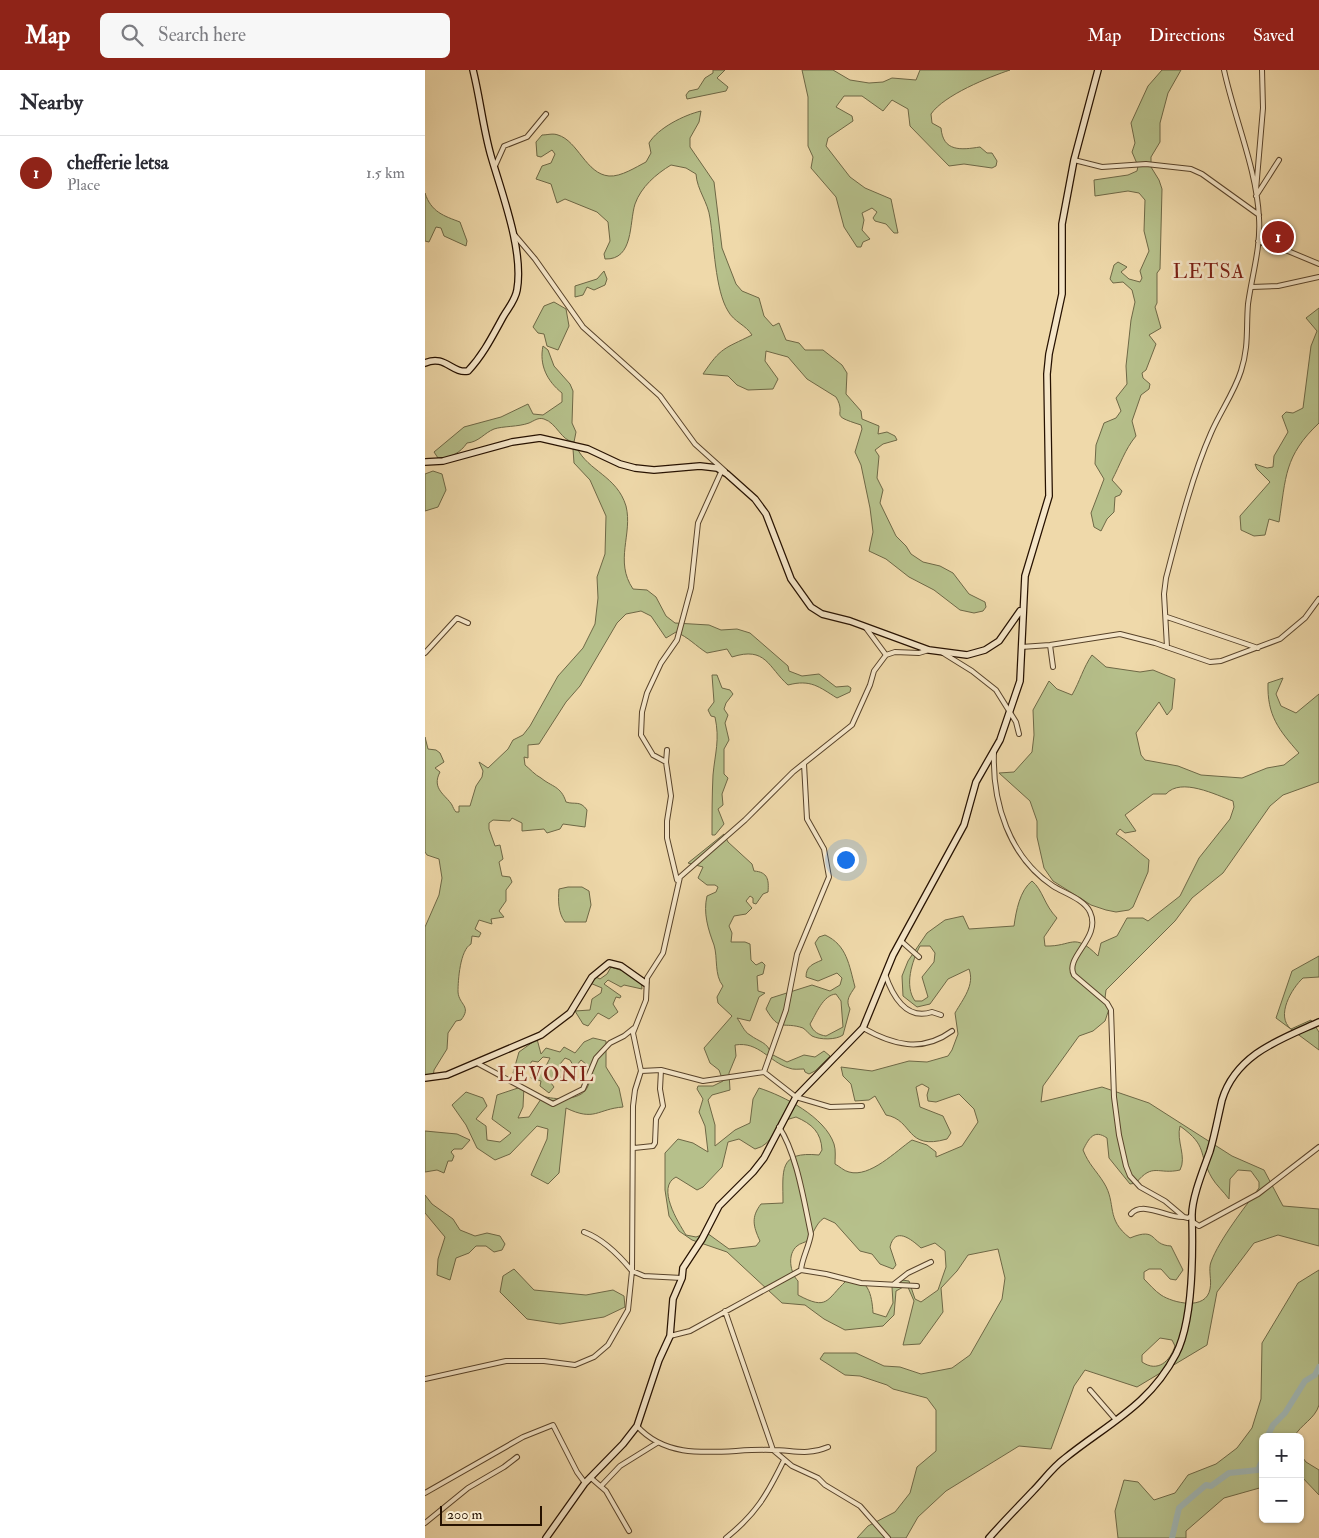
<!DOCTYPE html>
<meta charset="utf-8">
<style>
:root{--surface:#fff;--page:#f7f7f7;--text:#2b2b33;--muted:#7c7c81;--line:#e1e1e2;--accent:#8f2418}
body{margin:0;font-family:"IM FELL Double Pica",serif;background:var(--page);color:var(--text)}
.controls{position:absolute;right:15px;bottom:15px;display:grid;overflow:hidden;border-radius:8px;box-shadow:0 1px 4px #0004}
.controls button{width:45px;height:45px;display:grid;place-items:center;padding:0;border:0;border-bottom:1px solid var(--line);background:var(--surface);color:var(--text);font:25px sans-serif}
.scale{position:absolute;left:15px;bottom:12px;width:102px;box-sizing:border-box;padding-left:5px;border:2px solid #261100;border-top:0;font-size:14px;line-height:18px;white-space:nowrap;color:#261100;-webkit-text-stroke:4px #f5e6c8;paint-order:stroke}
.you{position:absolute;left:420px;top:789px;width:18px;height:18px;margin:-12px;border:4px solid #fff;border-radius:50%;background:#1a73e8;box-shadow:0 0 0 8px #1a73e833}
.badge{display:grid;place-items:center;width:32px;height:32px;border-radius:50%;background:var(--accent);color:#fff;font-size:16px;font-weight:700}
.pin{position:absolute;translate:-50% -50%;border:2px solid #fff;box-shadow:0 1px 5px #0006}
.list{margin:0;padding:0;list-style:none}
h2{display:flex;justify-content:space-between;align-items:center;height:65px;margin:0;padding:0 20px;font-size:21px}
h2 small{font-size:16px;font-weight:400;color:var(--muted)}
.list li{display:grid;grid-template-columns:32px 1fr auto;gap:15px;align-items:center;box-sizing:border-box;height:75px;padding:0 20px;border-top:1px solid var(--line)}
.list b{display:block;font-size:19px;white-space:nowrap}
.list p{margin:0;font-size:16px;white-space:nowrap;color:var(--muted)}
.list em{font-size:16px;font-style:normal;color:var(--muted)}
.icon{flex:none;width:28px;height:28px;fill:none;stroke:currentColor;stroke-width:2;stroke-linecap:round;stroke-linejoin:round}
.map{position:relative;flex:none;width:894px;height:1468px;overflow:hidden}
header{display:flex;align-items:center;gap:30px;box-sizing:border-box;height:70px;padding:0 25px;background:var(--accent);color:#fff}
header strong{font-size:24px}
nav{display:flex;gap:28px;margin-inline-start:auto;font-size:18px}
.search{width:350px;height:45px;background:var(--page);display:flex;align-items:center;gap:12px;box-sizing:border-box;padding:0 18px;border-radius:8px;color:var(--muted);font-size:19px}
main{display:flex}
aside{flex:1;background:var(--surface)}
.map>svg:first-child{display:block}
.green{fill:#b6c08b;stroke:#6e6846;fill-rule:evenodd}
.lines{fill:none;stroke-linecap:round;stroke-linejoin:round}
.river{stroke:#a0b7b5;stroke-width:6}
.street-casing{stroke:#58432a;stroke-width:6}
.secondary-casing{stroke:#261100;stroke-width:8}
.street{stroke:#f5e6c8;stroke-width:4}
.secondary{stroke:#f5e6c8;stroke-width:5.5}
.labels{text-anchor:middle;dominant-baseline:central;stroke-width:5;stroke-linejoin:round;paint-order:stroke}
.quarter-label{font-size:20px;letter-spacing:1px;fill:#7a1f14;stroke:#f5e6c8}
</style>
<header>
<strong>Map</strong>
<div class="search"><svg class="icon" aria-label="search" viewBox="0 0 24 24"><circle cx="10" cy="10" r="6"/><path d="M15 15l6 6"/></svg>Search here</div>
<nav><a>Map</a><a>Directions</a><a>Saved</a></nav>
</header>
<main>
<aside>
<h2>Nearby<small></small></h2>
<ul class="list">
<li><span class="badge">1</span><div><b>chefferie letsa</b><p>Place</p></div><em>1.5 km</em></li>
</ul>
</aside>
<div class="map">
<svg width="894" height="1468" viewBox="0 0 894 1468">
<rect width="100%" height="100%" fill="#efd9aa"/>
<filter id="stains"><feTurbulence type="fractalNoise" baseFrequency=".004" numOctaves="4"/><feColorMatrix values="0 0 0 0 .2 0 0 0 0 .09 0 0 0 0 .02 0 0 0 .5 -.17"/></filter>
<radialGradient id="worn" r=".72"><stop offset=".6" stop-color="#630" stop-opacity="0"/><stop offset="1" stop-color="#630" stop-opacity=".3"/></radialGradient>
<path class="green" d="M288,0H300L292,8L303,17L301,21L262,29L261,25L264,21L273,19L280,8L288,3Z
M377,0H408L425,10L444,13L458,12L467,8L491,10L495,0H585C564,7 519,25 506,44L507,53L516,58C518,82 536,80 555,77L562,83H567L572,91L571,96L567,98L539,94L524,96L485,56L483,39L467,30L458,41L437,26H419L411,37L427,46L428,51L403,68L401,76L425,107L440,118L466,129L473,163H469L461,154L450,151L448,148L452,142L447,138L437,143L439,150L437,160L445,169L438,172L436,177H432L419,157L411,127L386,98L388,87L383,76V27Z
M737,0H756L743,23L735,53V72L726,87V97L734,110L737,119L735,199L732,203V233L730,237L736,258L724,265L731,274L721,300L717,303L718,308L725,314L724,319L716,325L707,351L711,366C700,379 695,395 687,410L697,421L695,425L690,427L689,442L682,449L676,461L669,457L666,443L679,409L670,394L671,375L679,353L691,348L696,341L691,328L702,314L701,296L706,250L710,232L707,220L698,212L688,213L685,209L689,195L693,192L702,197L696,202L704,209L715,212L717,208L715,201L724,181L719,161L720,130L714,123L703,121L670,126L669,110L703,105L712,101L713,96L707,82L710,73L706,53L723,16Z
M276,41L274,52L265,68V77L289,112L297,178L311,214L317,221L334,228L339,246L348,256L354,253L361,270L374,273L380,280H398L417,295L422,303L421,324L436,341L437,349L454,356L453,364L462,362L470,366L472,370L458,374L450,380L454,386L452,408L458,420L455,433L471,466L481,476L486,484L498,492L515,496L528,503L544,524L560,532L561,537L558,541L549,543L535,540L509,520L484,507L461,489L444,481L448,462L445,438L436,395L430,382L437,359L436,355C401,344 423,347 411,327L382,309L363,287L341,281L340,291L353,309L348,319L323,320L312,315L303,306L278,304C296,277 299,279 327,265C321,255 309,252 303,241C290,220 289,173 285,148C283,132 272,120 271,104L261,98L246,95C231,104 216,117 210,134C204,153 209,190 180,189L179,184L185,171L183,152L172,142L140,129L132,133L126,114L111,109L117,96L126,93L130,84L127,80L116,87L112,86L111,72L117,65C122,65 128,63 133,65C153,71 161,104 184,106C196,107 211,97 221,92L226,83L224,73C233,58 259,45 276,41Z
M0,123C6,142 19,146 35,152L42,171L41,176L19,166L16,158L11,157L4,172L0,171Z
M179,201L182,209L180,215L169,220L162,217L158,225L150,227V216L172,209Z
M129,232L141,239L144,256L133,280L122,276L119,264L113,263L108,257L119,236Z
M894,238V353C859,386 861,407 854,452L844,449L840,465L829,466L816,460L815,446L845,412L832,399L830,394L842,398L848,397L849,386L863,362L857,346L861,342L868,343L878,338L886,276L892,261L881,248Z
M118,276L123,280L129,296L145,314L148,321L147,353L151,362L149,372C136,371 132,353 119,349C113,347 109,351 104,353C93,357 78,356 69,359C59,363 54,372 42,373C35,383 26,388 13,388L9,382L39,357L76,347L103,334L108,344L118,345L137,332V323C122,311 114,295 118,276Z
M152,378C163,401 192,406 201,436C208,464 189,491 208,519L222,520L231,527L241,546L250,553L284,555L296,560L312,559L325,563L363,596L364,601L377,606L394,604L411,617L423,616L426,618L425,622L412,628C394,617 386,609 363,615C343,597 341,576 307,587L302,579L282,583C271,576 263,567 251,562L241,568L226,546L216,541L201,544L192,553L155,616L141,632L114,674L103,675V688L99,687L100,695C105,699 110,705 116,708C127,717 136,716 141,732C150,735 155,730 162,740L160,757L138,754L135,759L122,763L119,759L97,761V753L87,748L85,751L68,750L64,753V759L70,776L75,775L78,789L74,792L77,806L85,807L87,812L81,820V831L74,841L79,847L66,849L67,854L54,850L50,859L56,863L54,867L47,866L46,874C35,880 33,910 33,922C34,935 47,936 36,950L31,951L23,963L22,979L9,1000L8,1008L0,1006V857L14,825L17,808L14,789L2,785L0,782V667L3,679L11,680L15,683L19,692L10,698L15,702C6,719 21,725 27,735C28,737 29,740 31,742H34V736H45L51,716L57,707L58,701L54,692L63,698L83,679L88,670L98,665L105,656L133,606L158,578L170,554L173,528L172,507L180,484L181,446L165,410L149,393L148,379Z
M8,401L17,404L21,420L13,437L0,441V404Z
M667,585L681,597L715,602L728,600L750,609L747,639L742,645L734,632L711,663L716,685L720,690L753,696L776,705L817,708L842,698L859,695L874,683C854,660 842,646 843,613L858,608L851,624L856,636L871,643L894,624V712L858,725L845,736L798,803L767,828L750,851L681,920L680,928L685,936L680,951L668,961L654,966L618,1016L616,1032L677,1017L724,1033L807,1086L839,1100L858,1136L894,1139V1176L853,1165L829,1173L792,1222L782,1275L712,1317L660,1300L649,1316L626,1379L594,1376L521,1421L493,1447L481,1468H432L443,1456L470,1442L485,1423L492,1397L511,1381V1340L502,1328L468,1319L462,1315L435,1306L420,1305L395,1289L399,1283H431L459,1296L475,1297L496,1304L527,1298L545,1285L577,1229L580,1208L573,1179L543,1185L532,1201L516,1218L518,1242L495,1274L478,1275L489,1231L482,1215L471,1221L469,1245L458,1256L420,1260L399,1249L380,1235L357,1233L302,1182L267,1170L254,1161L244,1146L240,1120V1083L253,1069L268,1073L283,1082L280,1056L274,1042L278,1029L272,1019L273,1016H288L298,1011L294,1000L285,993L279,978L307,946L293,933L292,927L298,916C289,905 293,888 289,875C283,859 278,843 282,826L291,822L293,817L290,815H282L273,808L278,797L263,793L299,764L303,772L327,794L329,801C343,802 344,810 343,822L338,824L331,834L328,833V828L325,826L321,831L327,838L321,844L309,846L304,856L307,863L306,872H320L325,874L326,890L331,895L337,892L340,895L338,904L332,906L333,921L340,923L334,927L325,951L312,948C316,953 319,962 325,965C334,972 343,972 346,984L362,992L379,985L390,987L399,981L405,986L390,1001L384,1004L380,1002L379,999C374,999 368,1000 364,998C344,992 334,971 310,975L311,986L304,1003L305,1020L287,1025L283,1030L290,1055V1076L310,1060L325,1053L328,1029L334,1018C359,1026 400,1047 409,1074C411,1080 410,1088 410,1094C414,1096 419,1101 424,1102C445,1108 471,1081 487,1070L502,1075L511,1082V1087L537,1076L553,1052L549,1039L534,1024L511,1032L503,1031L502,1025L504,1018L497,1014L491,1017L495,1037L518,1046L526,1063L522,1069C480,1081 489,1050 461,1045L450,1026L444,1030L430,1031L426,1014L418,1006L416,997L447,1001L484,991L502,992L523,986L527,980L533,964L530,943C538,929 550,915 544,899L523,909L505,934L492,937L478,926L477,906L483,891L502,863L520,850L538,846L544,859L589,856C591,841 595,820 607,811C618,820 619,835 632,848L619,867L620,876C648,877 648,861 673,886L676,873L692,866L702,848H718L723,851L755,826L774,788L805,749L809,737L808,731C791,725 756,707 741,724H728L700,745L711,761L700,763L695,759L691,764C704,772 712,781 724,790L723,802L708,837L704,840L691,842L681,840L666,835L628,811L619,798L612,767V751L605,731L574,703L589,702L607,682L609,665L608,640L624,611L632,619L647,625C655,611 658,598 667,585ZM495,876H505L510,883L509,892L497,907L503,927L497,931H490C479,916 487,891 495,876ZM371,1047C387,1054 396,1062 397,1080L394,1085C353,1081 358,1100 358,1133L336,1134C326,1147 328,1156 335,1171L331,1176L304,1179L282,1163L271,1167L261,1165C253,1152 231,1117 251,1107L272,1120L278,1117L297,1097L303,1072L314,1069L330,1079C350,1075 350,1050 371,1047ZM755,1056C784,1077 772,1082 787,1108C791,1115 799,1122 804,1129L805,1109L813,1100L826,1101L834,1112V1118C820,1137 794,1170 786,1192C783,1200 787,1210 785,1219C781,1241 748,1233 736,1225C730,1221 724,1214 719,1209V1202L724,1199H736L745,1209L751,1210L758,1200L746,1176C724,1175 734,1156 705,1168C680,1149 692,1134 679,1113C671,1100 664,1095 658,1080C664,1068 669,1059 682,1068L684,1088L705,1114L711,1113C728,1092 733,1105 755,1100C762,1087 751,1071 755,1056ZM399,1148L410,1153L435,1181L447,1184L455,1194L468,1199L471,1195L465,1177C470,1156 486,1169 496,1178L510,1173L520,1181L521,1197L513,1220L496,1232L490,1229L484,1211L477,1210L467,1217L468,1233L461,1247L448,1243C447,1225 443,1205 421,1211C401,1230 403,1241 373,1225V1211C365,1203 362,1184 372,1176C375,1173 380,1173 383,1170C389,1164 390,1154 399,1148ZM735,1268L747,1270L750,1276C745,1291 733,1303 717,1292V1285Z
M287,605H292L297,618L305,620L308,624L301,633L299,639L303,645L300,653L304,670L299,679V704L303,708L297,724L298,735L293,739L299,754L290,765H287C287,745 287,725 288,705C290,683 295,670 290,647L286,646L283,640L289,632Z
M143,817H157L164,821L166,835L161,852H140C133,843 133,830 134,819Z
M400,865C422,875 424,895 430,917C425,925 420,930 425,939L418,965C411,970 395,970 387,966C384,964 381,960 378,958C358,951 355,963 341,939L346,928L387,915L405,921L415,915L417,908L412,903L393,911L381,907C381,896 388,894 397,890L390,873L394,867ZM411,924L416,931L418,957L401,966C394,965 388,962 385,954C391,944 398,925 411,924Z
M894,886V907L878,908C867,918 850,946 866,959L886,950L894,962V980L851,948L867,901Z
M186,897L216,907L217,919L199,915L196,917L183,910L179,914L196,926L195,928L191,927L188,934L193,942L184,949L173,943L163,956L158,954L150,941L165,940L167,929L176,923L177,918L165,913L169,906L175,909L182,904Z
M168,968L181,971V997L194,1018L198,1037C172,1039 170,1052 141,1038L134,1103L123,1114L106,1105L122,1069L123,1059L112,1056L85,1084L70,1090L52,1078L41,1055L27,1035L41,1022L58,1028L62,1036L51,1049L61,1056L62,1070L75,1072L86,1063L67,1049L72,1025L99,1016L98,1037L93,1048L104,1047L118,1026C129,1030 155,1031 162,1018C165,1013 166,1005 167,999L156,990L152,995H148L145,990L140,988L135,994L143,998L140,1011L130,1006L126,1013L129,1017L124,1023L115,1016L116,1011L106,1008L110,996L120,998L125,988L118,987L113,992L107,991L103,997L97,994L93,1003H88L94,982L112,969L116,984L121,978L135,982L139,977L150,983L159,972Z
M0,1061L32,1064L45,1070L37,1079H29L26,1082L29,1086L27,1091H23L19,1103L12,1100L0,1102Z
M0,1125L7,1134L28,1149L35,1160L50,1166L62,1163L75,1166L80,1174L77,1180L69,1182L61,1176H51L44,1183L31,1188L25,1210L12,1205L13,1189L20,1167L0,1143Z
M89,1199L109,1220L161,1225L188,1220L199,1226L200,1237L179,1247L135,1254L102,1249L75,1222L78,1206Z
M894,1200V1335C890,1349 876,1354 869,1367H838V1417L799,1428L761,1461V1468H693L690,1441L699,1410L713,1412L729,1430L750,1423L763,1405L791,1394L812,1378L827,1358L836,1329L837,1273L873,1213Z
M875,1384L881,1392L894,1400V1425L875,1405Z"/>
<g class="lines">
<path class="river" d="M842,1367L848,1355L860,1343L880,1311L890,1305L894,1297
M747,1468L754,1438L781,1415L786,1416L804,1403L833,1400L838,1389"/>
<g class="street-casing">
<path id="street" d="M649,90L677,97L721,94L766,99L777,104L834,145
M70,96L79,76L102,67L121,44
M831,120L838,38L837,0
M831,126L854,90
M88,163L110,189L158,257L235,326L270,374L300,401
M833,171L851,176L894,194
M827,217L853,216L894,207
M742,547L833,578
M441,558L461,585
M625,575L628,597
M596,577L625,575L695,564L730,573L785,592L796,591L855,569L880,548L894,529
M742,577L739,524L741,508C753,462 767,406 786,363C795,342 809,323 816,301C824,276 821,259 823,234C827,205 836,177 834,148C832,100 809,47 799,0
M0,583L32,548L43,553
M518,583L547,601L571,620L591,652L594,664
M242,680L241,692L246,726L242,751V768L252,810
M569,682C567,732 584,787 628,816C639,823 659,829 665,842C677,868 639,887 649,905L682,933L686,940L689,1027L694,1065L701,1096L705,1106L715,1117L740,1131L759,1147L763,1148L767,1145
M241,692L228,685L216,665L217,642L222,623L236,593L252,570L266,518L273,453L297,400
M379,694L382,749L399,779L404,807L372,884L361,940L339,1002L371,1027L405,1037L437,1036
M476,871L494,887
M460,904C467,925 481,951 507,942L516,945
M438,958C468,975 497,983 527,961
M52,993L128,1034L158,1019L171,988L185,973L199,966L209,958
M216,1001L236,1000L278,1011L339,1002
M354,1057C372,1084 379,1132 386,1164C384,1177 377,1188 376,1200
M209,1078L228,1076L230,1073L231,1049L238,1036L235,1019L236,1000
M706,1144C718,1130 744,1149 759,1147
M768,1152L774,1156L833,1124L894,1077
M257,1208L219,1206L207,1201L208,1036L210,1020L216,1001L208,963L221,930L222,908L238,883L255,807L320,750L368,702L427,655L445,615L449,601L461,585L470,582L494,583L504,580
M469,1214L483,1203L506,1192
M300,1241L348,1380L367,1396L393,1408L400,1415L435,1436L463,1468
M245,1266L265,1261L376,1200L401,1204L436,1213L492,1216
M0,1309L81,1291H119L150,1295L169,1287L183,1275L203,1240L207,1201C194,1185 178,1169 159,1162
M665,1320L691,1350
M212,1356C247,1395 301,1378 347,1380C368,1380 382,1386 403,1377
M166,1408L181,1421L204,1461
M177,1415L195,1396L232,1373
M0,1423L98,1367L128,1355L152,1402L160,1413
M0,1453L43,1418L79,1397L92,1387
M301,1468C331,1444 342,1425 359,1390"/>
</g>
<g class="secondary-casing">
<path id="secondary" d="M0,293C20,284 27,304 43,301C58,285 67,267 78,247C83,238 90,231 92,220C99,181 77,124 66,86C58,58 55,28 48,0
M0,392L18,391L87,372L115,368L163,379L195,394L210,398L229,400L275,396L292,398L302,404L330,429L341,444L366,509L386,537L397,544L425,551L504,580L542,585L560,580L574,571L595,541
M0,1008L22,1005L116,965L145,943L167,907L184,893L196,896L220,913
M121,1468L160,1413L198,1374L212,1356L234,1290L245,1266L248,1229L257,1208L258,1198L277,1169L294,1136L328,1102L339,1088L371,1027L438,958L468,885L539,755L551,712L575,670L595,611L600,506L624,426L622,304L624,284L637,224V154L649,90L673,0
M564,1468C578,1452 593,1437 608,1421C618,1411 627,1398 639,1389C682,1354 724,1336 751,1284C768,1251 768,1184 767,1147C766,1129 779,1098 785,1081C790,1064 793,1047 797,1030C811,984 856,969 894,952"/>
</g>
<use href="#street" class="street"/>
<use href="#secondary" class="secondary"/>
</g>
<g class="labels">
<g class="quarter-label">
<text x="784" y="201">LETSA</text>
<text x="121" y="1004">LEVONL</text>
</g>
</g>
<rect width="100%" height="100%" filter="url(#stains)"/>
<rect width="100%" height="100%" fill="url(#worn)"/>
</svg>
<div class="controls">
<button>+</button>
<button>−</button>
</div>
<div class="scale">200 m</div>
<div class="you"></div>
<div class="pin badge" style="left:853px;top:167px">1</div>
</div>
</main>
